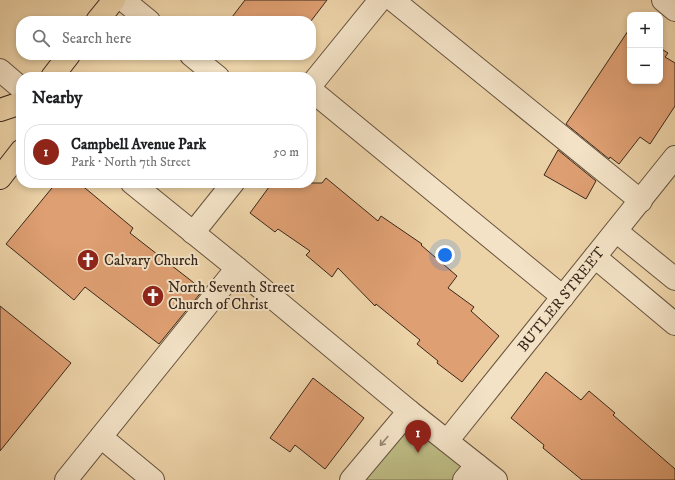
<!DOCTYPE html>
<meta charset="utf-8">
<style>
:root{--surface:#fff;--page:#f6f6f6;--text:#202124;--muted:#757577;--line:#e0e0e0;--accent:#8f2418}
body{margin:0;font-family:"IM FELL DW Pica",serif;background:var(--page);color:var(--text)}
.controls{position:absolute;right:12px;top:12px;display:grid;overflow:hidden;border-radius:8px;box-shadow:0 2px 6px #0003}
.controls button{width:36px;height:36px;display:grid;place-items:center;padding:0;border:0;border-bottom:1px solid var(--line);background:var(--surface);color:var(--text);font:20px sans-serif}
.you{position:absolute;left:445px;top:255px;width:14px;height:14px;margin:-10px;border:3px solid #fff;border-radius:50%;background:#1a73e8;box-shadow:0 0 0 6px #1a73e833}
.badge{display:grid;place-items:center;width:26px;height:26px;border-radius:50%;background:var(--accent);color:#fff;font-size:13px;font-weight:700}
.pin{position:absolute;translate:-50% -33px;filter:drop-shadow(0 1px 2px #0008)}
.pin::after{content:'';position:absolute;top:21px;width:14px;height:12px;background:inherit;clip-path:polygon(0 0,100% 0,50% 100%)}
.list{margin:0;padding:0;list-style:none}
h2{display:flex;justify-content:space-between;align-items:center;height:52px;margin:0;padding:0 16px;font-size:17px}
h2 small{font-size:13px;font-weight:400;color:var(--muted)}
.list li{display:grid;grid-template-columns:26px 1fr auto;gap:12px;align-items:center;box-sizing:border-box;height:56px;margin:0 8px 8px;padding:0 8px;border:1px solid var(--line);border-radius:16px}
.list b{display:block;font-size:15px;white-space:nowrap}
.list p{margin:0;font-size:13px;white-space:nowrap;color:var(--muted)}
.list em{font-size:13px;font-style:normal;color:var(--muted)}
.icon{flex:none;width:22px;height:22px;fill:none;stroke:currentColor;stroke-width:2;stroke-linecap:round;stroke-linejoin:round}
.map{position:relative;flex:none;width:675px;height:480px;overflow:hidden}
.search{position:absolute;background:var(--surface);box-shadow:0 2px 6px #0003;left:16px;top:16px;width:300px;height:44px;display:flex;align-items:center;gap:10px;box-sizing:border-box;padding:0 14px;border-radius:16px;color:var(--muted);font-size:15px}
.panel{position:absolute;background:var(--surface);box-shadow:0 2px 6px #0003;left:16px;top:72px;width:300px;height:116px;border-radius:16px}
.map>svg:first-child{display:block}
.green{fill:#bdbb84;stroke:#7c7250}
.building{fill:#de9f72;stroke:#3a281c}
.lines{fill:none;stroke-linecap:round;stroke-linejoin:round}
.minor-casing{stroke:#67533f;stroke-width:24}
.highway-casing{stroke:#3a281c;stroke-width:24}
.minor{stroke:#f3e2c6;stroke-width:22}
.highway{stroke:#edd3a8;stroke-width:22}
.oneway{stroke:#968571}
.labels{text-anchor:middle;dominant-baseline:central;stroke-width:4;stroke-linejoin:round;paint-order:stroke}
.poi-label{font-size:15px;fill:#3a281c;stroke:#f3e2c6;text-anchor:start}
.street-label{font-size:15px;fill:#3a281c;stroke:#f3e2c6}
</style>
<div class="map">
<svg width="675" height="480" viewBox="0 0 675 480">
<rect width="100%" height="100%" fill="#edd3a8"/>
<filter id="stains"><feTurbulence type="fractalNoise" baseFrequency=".005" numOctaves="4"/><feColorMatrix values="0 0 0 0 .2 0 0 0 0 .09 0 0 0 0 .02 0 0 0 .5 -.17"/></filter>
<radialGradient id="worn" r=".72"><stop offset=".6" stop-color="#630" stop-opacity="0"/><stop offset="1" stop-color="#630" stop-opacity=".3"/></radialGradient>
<path class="green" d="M409,411L477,465L464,480H351Z"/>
<path class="building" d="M245,0H327L311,21H229Z
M630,28V81H660V48L668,53L665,57L675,63V106L650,144L640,137L619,164L610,157L609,159L566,124Z
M558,150L596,181L586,199L544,175Z
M326,178L378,221L381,216L422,244L421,245L457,276L448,288L474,307L471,311L499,336L462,382L437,363L438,361L417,344L420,340L376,304L375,306L338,268L332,277L306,255L310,251L278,229L275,232L250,213L272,183H322Z
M56,183H79L133,228L130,233L203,290L159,344L85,287L74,300L6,244Z
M0,306L71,363L0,451Z
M546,372L581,400L589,391L615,413L613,415L675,469V480H582L543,448L544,445L511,418Z
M313,378L364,418L325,469L295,445L290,452L270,438Z"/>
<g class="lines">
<g class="minor-casing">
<g id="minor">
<path d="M123,0L149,21"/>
<path d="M393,0L641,201"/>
<path d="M663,0L675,10"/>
<path d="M191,55L218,77"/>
<path d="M0,70L21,88"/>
<path d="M311,85L380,0"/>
<path d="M311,90L563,297"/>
<path d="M132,183L237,268L409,411L496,480"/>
<path d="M616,231L675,279"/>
<path d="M193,233L233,183"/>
<path d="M595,257L675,324"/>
<path d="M101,437L153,480"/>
<path id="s1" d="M447,441L675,157"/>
<path d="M66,480L237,268"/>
<path d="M351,480L409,411"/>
<path d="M464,480L477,465"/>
</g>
</g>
<g class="highway-casing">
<path id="highway" d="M97,21L114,0
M52,77L69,55
M0,110L21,103
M0,178L21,151"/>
</g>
<use href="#minor" class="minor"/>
<use href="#highway" class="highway"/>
</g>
<defs><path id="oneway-shaft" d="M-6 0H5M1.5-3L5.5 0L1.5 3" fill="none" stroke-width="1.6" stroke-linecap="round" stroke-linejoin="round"/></defs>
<use class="oneway" href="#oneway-shaft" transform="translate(384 441) rotate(130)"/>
<defs>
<g id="church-disc" transform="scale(1.15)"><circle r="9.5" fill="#8f2418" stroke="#f3e2c6"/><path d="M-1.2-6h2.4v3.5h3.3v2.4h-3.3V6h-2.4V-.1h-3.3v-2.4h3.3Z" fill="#fff"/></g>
</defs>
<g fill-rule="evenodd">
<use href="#church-disc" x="88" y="260"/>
<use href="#church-disc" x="153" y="296"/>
</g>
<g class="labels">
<g class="poi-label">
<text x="104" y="260">Calvary Church</text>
<text x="168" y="287">North Seventh Street<tspan x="168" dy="17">Church of Christ</tspan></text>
</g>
<g class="street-label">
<text stroke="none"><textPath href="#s1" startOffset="182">BUTLER STREET</textPath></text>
</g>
</g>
<rect width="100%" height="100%" filter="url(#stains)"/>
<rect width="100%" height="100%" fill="url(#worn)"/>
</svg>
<div class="controls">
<button>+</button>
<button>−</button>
</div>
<div class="you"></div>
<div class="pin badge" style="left:418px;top:453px">1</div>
<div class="search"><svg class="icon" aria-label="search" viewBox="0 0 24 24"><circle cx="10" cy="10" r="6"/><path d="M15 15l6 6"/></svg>Search here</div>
<section class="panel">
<h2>Nearby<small></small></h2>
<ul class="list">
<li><span class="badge">1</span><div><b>Campbell Avenue Park</b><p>Park · North 7th Street</p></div><em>50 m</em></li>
</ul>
</section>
</div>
